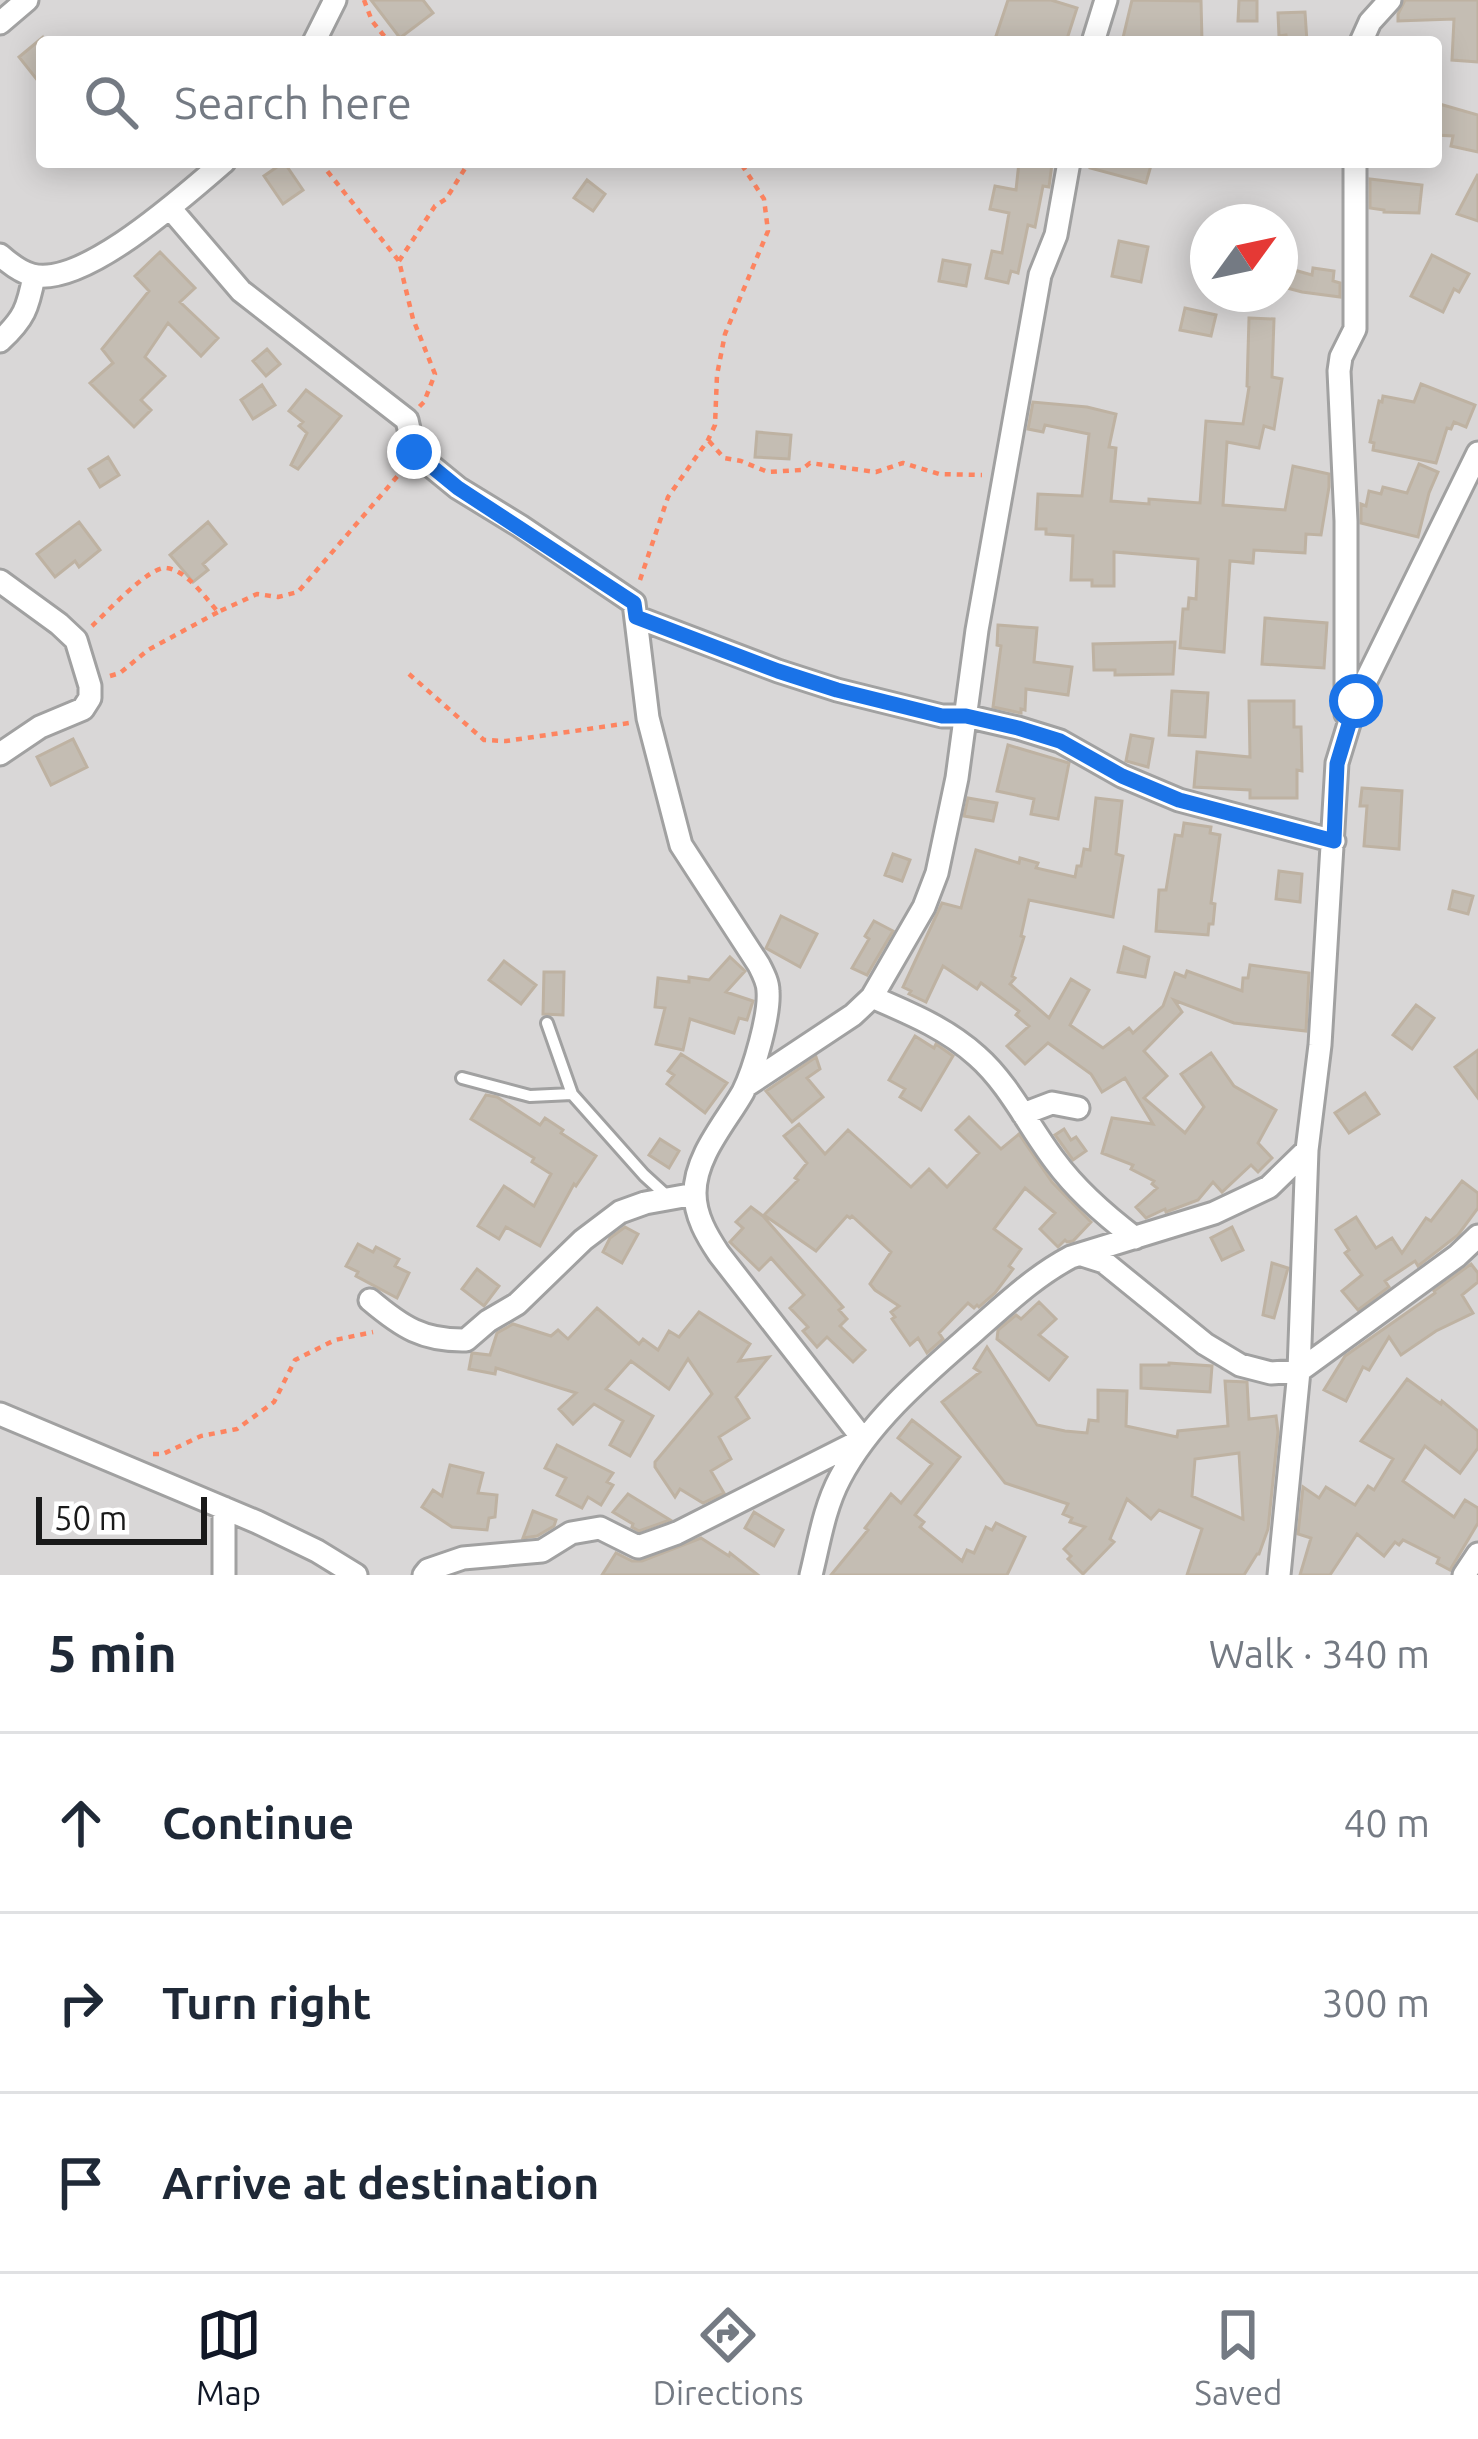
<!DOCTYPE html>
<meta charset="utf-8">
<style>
:root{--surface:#fff;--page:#f6f6f7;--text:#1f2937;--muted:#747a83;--line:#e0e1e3;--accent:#111827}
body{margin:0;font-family:Ubuntu,sans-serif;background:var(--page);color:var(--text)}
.compass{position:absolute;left:1190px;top:204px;width:108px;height:108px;border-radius:50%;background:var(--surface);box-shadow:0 6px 30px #0003;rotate:57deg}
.scale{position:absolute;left:36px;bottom:30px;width:171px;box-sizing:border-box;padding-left:12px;border:6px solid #1a1a1a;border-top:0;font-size:33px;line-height:42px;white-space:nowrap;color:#1a1a1a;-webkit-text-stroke:9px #fff;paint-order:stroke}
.stop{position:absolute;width:36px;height:36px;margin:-27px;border:9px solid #1a73e8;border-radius:50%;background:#fff}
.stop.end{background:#1a73e8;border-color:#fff;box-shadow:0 3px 12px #0008}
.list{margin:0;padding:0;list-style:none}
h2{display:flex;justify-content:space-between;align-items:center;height:156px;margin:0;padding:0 48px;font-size:51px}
h2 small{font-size:39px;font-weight:400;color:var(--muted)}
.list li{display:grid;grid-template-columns:78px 1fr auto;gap:36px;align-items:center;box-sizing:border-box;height:180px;padding:0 48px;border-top:3px solid var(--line)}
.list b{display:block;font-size:45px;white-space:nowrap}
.list em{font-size:39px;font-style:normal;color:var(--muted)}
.icon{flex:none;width:66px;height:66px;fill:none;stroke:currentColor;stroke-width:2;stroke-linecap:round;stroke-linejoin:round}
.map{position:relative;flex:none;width:1478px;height:1575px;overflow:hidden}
.search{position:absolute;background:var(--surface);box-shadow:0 6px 30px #0003;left:36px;right:36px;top:36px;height:132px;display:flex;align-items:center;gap:30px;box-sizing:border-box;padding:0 42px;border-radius:12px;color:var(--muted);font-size:45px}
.sheet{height:696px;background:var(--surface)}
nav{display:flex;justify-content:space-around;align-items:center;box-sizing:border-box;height:168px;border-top:3px solid var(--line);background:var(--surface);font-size:33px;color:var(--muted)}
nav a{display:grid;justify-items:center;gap:6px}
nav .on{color:var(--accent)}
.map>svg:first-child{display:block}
.residential{fill:#d9d7d7;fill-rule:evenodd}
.building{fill:#c4bdb3;stroke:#beb2a2;stroke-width:3;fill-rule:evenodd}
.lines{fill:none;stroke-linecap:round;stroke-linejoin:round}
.lane-casing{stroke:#a1a1a1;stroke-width:16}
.street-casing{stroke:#a1a1a1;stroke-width:27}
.path{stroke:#fd8460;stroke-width:4.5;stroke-dasharray:6 6;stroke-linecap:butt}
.lane{stroke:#fff;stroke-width:10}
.street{stroke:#fff;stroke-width:21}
.route{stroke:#1a73e8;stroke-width:15}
</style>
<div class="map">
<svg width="1478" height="1575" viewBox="0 0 1478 1575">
<rect width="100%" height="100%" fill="#edeadf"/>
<path class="residential" d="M0,0H1478V1575H0ZM42,42H1436V162H42ZM1208,222H1280V294H1208Z"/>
<path class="building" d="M371,0H423L433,13L400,38Z
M1008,0H1051L1077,8L1066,42H994Z
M1132,0L1201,1L1202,42H1122Z
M1239,0H1257V21H1238Z
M1405,0H1478V62L1452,60L1454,19L1398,21V14Z
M1305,12L1307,42H1287L1286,35L1279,36L1278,13Z
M42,38V86L19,57Z
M1436,103L1478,115V152L1451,146L1453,136L1436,135Z
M284,162L303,190L283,204L264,176Z
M1019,162L1052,164L1049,187L1043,186L1035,227L1028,225L1018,273L1011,271L1008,283L986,278L992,251L1002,253L1009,213L990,209L995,186L1016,190Z
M1091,162H1152L1146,183L1090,168Z
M1478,174V221L1457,214Z
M1370,179L1422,185L1419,213L1384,212V210L1370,208Z
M587,180L605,194L593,211L574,198Z
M1119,241L1148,247L1141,282L1112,276Z
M160,252L195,288L180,302L218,338L201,356L168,323L145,357L165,376L141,400L151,410L134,427L90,383L113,363L102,349L149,291L135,276Z
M1432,255L1469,274L1459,292L1454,289L1443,312L1411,296Z
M943,260L970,265L966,286L939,281Z
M1280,266L1312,275L1313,268L1334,271L1333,281L1340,283V297L1302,292L1280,286Z
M1185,308L1216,315L1211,336L1180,330Z
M1249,318L1274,319L1272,377L1282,379L1274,429L1264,426L1259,448L1227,442L1223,505L1285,510L1293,466L1329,474V487L1321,535L1306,534L1305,553L1254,550L1253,563L1230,561L1224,652L1180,648L1183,609H1188L1189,598L1196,599L1198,559L1114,552V586H1092V580H1071L1073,536L1046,534V529H1036L1038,494L1082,496L1089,434L1045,425L1043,432L1028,429L1033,402L1087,407L1116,414L1109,447L1116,448L1111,501L1149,504V499L1200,503L1206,421L1243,424L1249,387L1247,386Z
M267,349L280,364L266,376L253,361Z
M1421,384L1475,405L1466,427L1454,422L1451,429L1447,428L1436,463L1373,450L1374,443L1370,442L1379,401L1382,402L1383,396L1414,402Z
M262,385L275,405L253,419L241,400Z
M306,390L341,416L298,469L291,465L307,433L299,426L303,422L289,411Z
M757,432L791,435L789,459L755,457Z
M108,457L119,475L100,487L89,469Z
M1419,464L1438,472L1429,493L1418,537L1361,523V504L1366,506L1369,491L1381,494L1383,487L1407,493Z
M79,522L100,550L79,567L75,561L55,577L37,554Z
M208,522L226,544L203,564L208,570L193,582L170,555Z
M1265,618L1327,623L1324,668L1262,664Z
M998,625L1037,628L1034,662L1072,667L1068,695L1026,689L1025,710L1021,709V713L993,707L1001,646L997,645Z
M1175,642L1173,674L1115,675V670H1094L1093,644Z
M1172,691L1208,693L1205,737L1169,735Z
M1249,701H1294V727H1301L1302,771L1297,770V798H1250V790L1194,787L1197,752L1250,757Z
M1131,735L1153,739L1148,767L1126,761Z
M73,739L87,767L51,785L37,757Z
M1008,745L1069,763L1058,819L1031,814L1034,799L997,791Z
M1362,788L1402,791L1399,849L1364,846L1367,806H1360Z
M968,798L997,803L993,821L964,816Z
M1096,798L1122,801L1116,854L1123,856L1113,917L1029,900L1021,936L1024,937L1012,976L1015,978L1010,984L1049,1018L1071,979L1089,990L1070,1025L1103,1048L1129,1028L1133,1033L1163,1006L1175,973L1185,977L1187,971L1242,991L1243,978H1248L1250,965L1309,973L1306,1031L1234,1023L1174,1000L1182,1012L1144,1051L1167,1076L1144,1098L1185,1133L1204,1107L1181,1074L1211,1053L1234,1086L1276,1110L1258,1143L1272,1158L1258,1172L1251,1165L1222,1192L1213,1182L1198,1200L1166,1212L1165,1209L1146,1218L1136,1207L1157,1188L1152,1184L1154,1181L1131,1169L1133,1165L1102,1153L1112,1118L1153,1124L1125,1078L1102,1092L1091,1074L1048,1043L1025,1064L1007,1046L1029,1026L1016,1015L1019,1011L981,983L977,989L943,966L926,1002L909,994L911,991L903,987L942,903L961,908L976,850L1019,863L1020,858L1038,863L1036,868L1075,877L1077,866H1081L1084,849L1090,850Z
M1184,823L1211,827L1210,833L1220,835L1211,903L1215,904L1213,924H1209L1208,935L1156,931L1159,890H1166L1175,835L1182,836Z
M893,854L910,860L902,881L885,875Z
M1279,871L1302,874L1300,902L1276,899Z
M1453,891L1473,896L1468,914L1449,909Z
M781,916L817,934L800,967L766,948Z
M874,921L893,931L867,975L852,968L869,939L865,936Z
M1124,947L1149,957L1145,977L1118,972Z
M730,957L745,971L726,992L753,1001L747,1020L739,1018L734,1033L690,1019L683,1050L656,1044L665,1008L655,1007L658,978L689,982V977L709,980Z
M504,961L536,985L521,1004L489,980Z
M544,972H564L563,1015L543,1014Z
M1416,1005L1434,1018L1412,1049L1393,1035Z
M915,1036L934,1048L936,1044L953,1056L921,1110L900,1097L905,1089L889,1080Z
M1478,1050V1098L1455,1067Z
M681,1054L727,1083L705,1113L667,1084L674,1075L668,1071Z
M816,1057L820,1069L807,1078L823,1097L792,1122L766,1091Z
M1365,1093L1379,1114L1349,1133L1335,1113Z
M486,1095L497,1097L540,1125L545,1118L563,1130L561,1133L596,1156L576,1186L574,1184L540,1246L506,1227L499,1239L478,1226L504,1186L534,1206L551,1174L532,1162L534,1158L471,1119Z
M969,1117L1001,1149L1019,1134L1052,1182L1091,1222L1073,1241L1067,1242L1065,1240L1058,1247L1040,1229L1055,1213L1025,1188L994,1229L1021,1249L1009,1266L1013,1269L995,1293L979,1307L977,1305L974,1308L968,1303L939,1333L943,1339L927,1353L918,1338L910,1345L892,1319L895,1317L891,1312L899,1306L875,1290L870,1284L891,1252L852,1216L850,1218L847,1216L816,1251L764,1215L798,1180L795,1178L807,1163L784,1136L799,1124L825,1154L848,1130L911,1187L929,1169L947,1187L979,1153L956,1130Z
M1064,1129L1071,1140L1076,1137L1086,1151L1073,1160L1055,1135Z
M660,1139L679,1151L669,1168L649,1155Z
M1462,1181L1478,1193V1208L1458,1235L1418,1266L1415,1261L1385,1281L1389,1287L1358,1310L1342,1291L1362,1275L1345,1253L1349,1250L1336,1230L1356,1217L1376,1248L1392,1238L1402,1253L1426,1218L1431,1221Z
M751,1207L763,1216L843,1307L839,1310L847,1319L840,1326L865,1350L853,1362L827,1337L817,1347L803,1331L808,1327L790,1308L804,1295L771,1258L759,1270L730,1242L743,1228L736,1222Z
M625,1227L638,1234L622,1263L603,1252L610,1238Z
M1232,1227L1243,1250L1222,1260L1211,1238Z
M358,1244L373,1252L376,1247L399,1259L395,1266L409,1273L397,1298L356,1276L358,1272L346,1266Z
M1272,1263L1288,1268L1274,1318L1263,1315Z
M1471,1264L1478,1273V1282L1462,1295L1473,1313L1436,1331L1401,1355L1389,1337L1369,1370L1363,1367L1346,1401L1324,1390L1345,1356L1435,1293L1434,1291Z
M477,1269L499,1286L484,1306L462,1289Z
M1039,1302L1056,1319L1039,1335L1067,1357L1049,1380L997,1339L998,1330L1016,1315L1021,1319Z
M597,1308L639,1344L643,1339L658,1350L669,1331L679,1337L699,1312L750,1344L739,1361L769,1357L736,1397L749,1418L719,1437L731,1459L711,1471L724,1493L703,1503L680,1489L675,1497L655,1467V1462L712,1394L688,1359L669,1389L631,1361L606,1389L653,1416L630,1456L610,1445L623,1421L594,1404L573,1424L559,1409L576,1393L496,1368L495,1374L469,1369L472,1353L490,1355L497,1333L513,1324L551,1336L558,1330L568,1339Z
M987,1347L1037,1425L1065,1431L1087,1433L1089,1420L1098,1421V1390L1127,1391L1126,1426L1177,1437L1178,1431L1228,1426L1225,1381L1247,1382L1249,1419L1276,1416L1278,1432L1268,1529L1259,1554H1257L1244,1575H1187L1202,1529L1159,1510L1151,1519L1127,1499L1110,1539L1114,1542L1083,1574L1068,1559L1071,1556L1064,1549L1085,1527L1070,1522L1072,1518L1063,1514L1068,1504L1005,1483L942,1402L980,1372L974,1368ZM1239,1453L1243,1519L1192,1496L1195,1459Z
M1169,1363L1212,1366L1210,1392L1141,1388V1365H1169Z
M1407,1379L1441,1404L1442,1401L1478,1431V1448L1460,1473L1425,1446L1403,1481L1454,1517L1465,1500L1478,1508V1523L1450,1570L1437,1563L1439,1558L1403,1540L1399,1545L1395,1542L1384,1556L1357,1534L1330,1575H1300L1311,1538L1298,1534L1303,1487L1319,1498L1326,1487L1355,1505L1368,1486L1374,1490L1393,1459L1361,1441Z
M912,1420L960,1457L915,1515L924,1522L920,1527L962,1561L967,1550L974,1553L986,1527L992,1530L996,1523L1025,1537L1007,1575H831L868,1530L865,1528L891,1494L901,1503L932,1464L898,1438Z
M557,1445L613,1473L607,1482L613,1485L601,1505L588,1497L582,1508L557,1495L566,1478L545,1468Z
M450,1465L483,1473L478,1493L497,1495L495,1517L489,1518L487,1530L452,1527L422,1507L433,1490L442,1496Z
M628,1494L670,1520L639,1531L632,1527L633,1524L613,1512Z
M533,1511L556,1520L554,1526L537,1536L523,1538Z
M754,1512L783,1530L774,1546L745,1528Z
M701,1538L729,1556L730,1553L758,1575H602L616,1553L632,1561H642Z"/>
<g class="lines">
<g class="lane-casing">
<path id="lane" d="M547,1023L572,1094L644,1175L667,1196
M462,1078L530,1096L572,1094"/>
</g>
<g class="street-casing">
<path id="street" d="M0,23L27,0
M314,42L335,0
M1093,42L1106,0
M1361,42L1370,22L1390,0
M170,208L241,291L407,420L414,452L458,488L520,526L634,603L648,718L681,845L759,965C763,973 768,982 768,991C770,1015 754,1070 743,1092C726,1122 695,1156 695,1193C695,1216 707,1236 719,1254L863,1439L677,1533L638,1547L600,1528L571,1533L542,1551L463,1558L428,1570L424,1575
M0,255C9,263 20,272 32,275C84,288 186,194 224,162
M0,341C24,319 28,308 34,276
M0,581L59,624L76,640L90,686V698L83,709L40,727L0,754
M636,617L778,671L837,690L942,716H966L1018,728L1060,741L1122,776L1179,800L1334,841
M1346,714V521L1339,371L1341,357L1355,329V162
M872,997C909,1013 946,1028 977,1056C1009,1084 1029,1127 1055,1161C1077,1191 1106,1216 1135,1238
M746,1086L853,1015L872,997L924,907L937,873L957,778L977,630L1040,275L1056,235L1069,162
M1023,1114L1052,1103L1078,1108
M1082,1255L1104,1262L1205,1344L1240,1365L1271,1373L1299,1371L1457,1256L1478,1236
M370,1300C402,1327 423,1341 466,1340L488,1321L517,1304L583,1240L620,1212L645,1203L695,1194
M0,1414L257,1522L317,1551L356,1575
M224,1575V1508
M811,1575C819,1543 824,1508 840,1478C871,1419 927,1373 976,1330C1007,1303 1035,1276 1071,1257L1214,1213L1269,1187L1307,1150
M1279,1575L1299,1371L1307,1150L1320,1045L1337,763L1356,701L1478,453
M1464,1575L1478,1554"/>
</g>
<path class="path" d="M364,0L372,21L389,42
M320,162L399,261L413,319L435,374L424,402L419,407
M399,261L435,206L446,199L469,162
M709,441L724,458L741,461L768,472L801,470L810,463L876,472L903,463L939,474L982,475
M640,580L668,497L708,440L715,425L717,375L725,334L768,231L764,199L740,162
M92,626C106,613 150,565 167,568C187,571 205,597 218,612L257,594L278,597L298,592L401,472
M409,674L484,740L506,741L629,723
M110,676L120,673L148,650L218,612
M153,1454H163L201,1436L237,1429L274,1402L295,1360L335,1340L373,1332"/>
<use href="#lane" class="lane"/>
<use href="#street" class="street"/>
</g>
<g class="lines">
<path class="route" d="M414,452L458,488L634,603L636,617L778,671L837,690L942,716H966L1018,728L1060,741L1122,776L1179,800L1334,841L1337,764L1356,701"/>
</g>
</svg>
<svg class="compass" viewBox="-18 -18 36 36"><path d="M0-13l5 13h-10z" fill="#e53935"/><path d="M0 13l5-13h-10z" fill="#747a83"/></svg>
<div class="scale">50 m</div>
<div class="stop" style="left:1356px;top:701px"></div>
<div class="stop end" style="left:414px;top:452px"></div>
<div class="search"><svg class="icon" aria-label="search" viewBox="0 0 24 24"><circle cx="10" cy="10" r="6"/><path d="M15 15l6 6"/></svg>Search here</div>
</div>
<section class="sheet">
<h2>5 min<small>Walk · 340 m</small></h2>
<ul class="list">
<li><svg class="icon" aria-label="ahead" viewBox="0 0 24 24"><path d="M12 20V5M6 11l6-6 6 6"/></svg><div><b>Continue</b></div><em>40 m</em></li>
<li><svg class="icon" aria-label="right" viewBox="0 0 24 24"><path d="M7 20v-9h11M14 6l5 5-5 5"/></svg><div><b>Turn right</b></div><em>300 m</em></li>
<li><svg class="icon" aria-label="arrive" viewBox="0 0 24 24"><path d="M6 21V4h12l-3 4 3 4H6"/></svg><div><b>Arrive at destination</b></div></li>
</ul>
</section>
<nav>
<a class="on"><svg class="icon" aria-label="map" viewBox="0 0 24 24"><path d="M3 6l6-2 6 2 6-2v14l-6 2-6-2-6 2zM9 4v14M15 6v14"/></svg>Map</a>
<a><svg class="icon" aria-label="directions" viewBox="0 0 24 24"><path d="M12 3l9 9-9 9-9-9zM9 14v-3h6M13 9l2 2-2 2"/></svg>Directions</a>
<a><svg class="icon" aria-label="saved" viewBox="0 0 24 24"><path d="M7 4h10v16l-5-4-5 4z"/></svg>Saved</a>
</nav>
